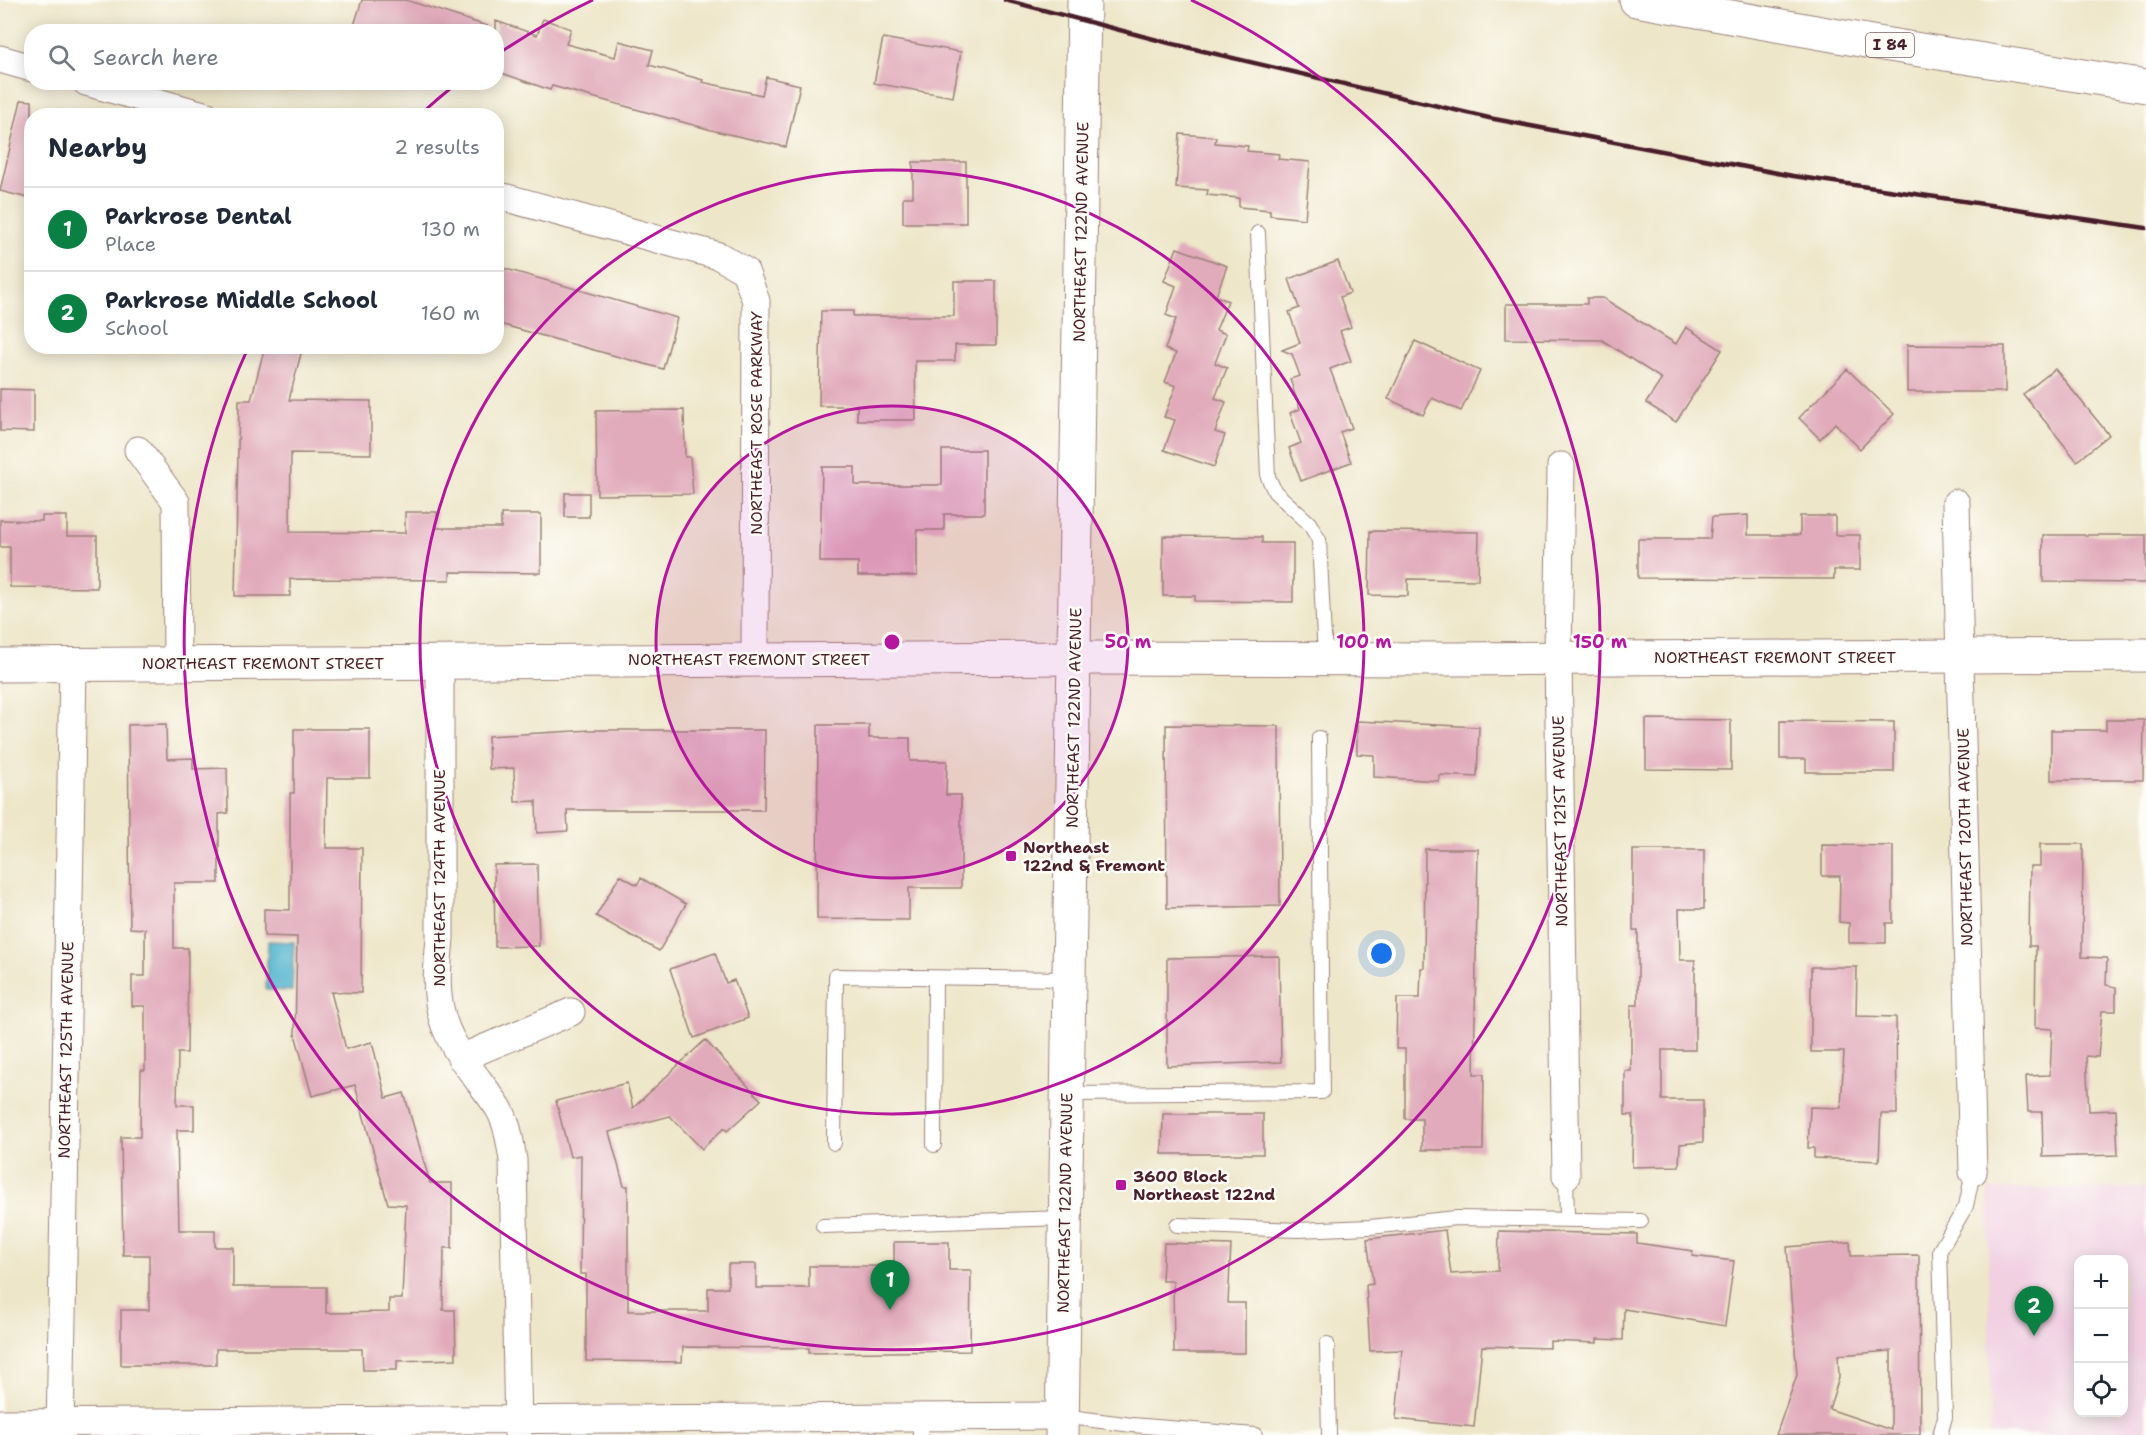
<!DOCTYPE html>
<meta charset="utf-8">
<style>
:root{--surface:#fff;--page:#f2f2f3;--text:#1f2937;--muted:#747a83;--line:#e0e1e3;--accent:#0b8043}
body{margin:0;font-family:"Shantell Sans",sans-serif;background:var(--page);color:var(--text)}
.controls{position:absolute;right:18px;bottom:18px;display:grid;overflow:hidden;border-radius:12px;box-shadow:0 3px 15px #0003}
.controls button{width:54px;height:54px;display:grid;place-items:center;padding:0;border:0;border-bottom:2px solid var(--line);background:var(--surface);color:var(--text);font:30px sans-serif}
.you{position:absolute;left:1382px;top:954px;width:21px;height:21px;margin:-15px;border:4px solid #fff;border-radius:50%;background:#1a73e8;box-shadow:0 0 0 9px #1a73e833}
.badge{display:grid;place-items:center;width:39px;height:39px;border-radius:50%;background:var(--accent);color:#fff;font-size:20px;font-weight:700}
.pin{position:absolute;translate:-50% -50px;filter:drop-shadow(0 2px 3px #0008)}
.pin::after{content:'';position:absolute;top:32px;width:21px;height:18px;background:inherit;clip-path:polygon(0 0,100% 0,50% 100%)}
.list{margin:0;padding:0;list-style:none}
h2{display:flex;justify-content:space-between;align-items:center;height:78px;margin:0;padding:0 24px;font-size:26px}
h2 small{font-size:20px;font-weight:400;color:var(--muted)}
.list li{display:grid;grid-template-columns:39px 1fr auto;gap:18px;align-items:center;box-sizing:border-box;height:84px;padding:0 24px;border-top:2px solid var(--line)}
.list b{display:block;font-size:22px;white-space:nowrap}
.list p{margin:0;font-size:20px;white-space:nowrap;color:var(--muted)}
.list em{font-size:20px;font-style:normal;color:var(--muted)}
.icon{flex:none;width:33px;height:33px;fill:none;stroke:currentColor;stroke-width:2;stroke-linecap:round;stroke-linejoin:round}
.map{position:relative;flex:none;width:2146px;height:1435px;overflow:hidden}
.search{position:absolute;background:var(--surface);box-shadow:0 3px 15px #0003;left:24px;top:24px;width:480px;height:66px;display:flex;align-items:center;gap:15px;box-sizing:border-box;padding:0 21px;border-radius:24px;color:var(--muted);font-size:22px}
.panel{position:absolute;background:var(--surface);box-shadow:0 3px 15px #0003;left:24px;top:108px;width:480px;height:246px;border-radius:24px}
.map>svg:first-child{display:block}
.built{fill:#f1d0e2;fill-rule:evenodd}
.water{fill:#4eb3cd;stroke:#4c697c;stroke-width:1.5}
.building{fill:#e1abbb;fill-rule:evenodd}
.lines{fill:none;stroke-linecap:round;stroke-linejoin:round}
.service-casing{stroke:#9c827a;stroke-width:16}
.minor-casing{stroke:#9c827a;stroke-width:29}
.tertiary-casing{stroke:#9c827a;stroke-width:35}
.secondary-casing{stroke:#9c827a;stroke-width:35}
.primary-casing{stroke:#9c827a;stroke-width:35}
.motorway-casing{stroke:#9c827a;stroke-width:35}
.service{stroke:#fff;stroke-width:14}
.minor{stroke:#fff;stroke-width:27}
.tertiary{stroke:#fff;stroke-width:33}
.secondary{stroke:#fff;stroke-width:33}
.primary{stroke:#fff;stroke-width:33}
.motorway{stroke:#fff;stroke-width:33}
.rail{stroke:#4a1f2b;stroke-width:4.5}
.ring{fill:none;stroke:#b5179e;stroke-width:3}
.poi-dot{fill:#b5179e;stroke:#fdfcf7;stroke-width:2}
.labels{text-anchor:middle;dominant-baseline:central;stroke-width:5;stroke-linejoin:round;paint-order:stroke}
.shield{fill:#fdfcf7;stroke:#806168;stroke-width:1.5}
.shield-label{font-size:15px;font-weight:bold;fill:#4a1f2b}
.street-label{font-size:16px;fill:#4a1f2b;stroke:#fdfcf7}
.poi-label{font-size:16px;font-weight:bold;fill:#4a1f2b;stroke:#fdfcf7;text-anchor:start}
.centre{fill:#b5179e;stroke:#fdfcf7;stroke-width:3}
.ring-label{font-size:18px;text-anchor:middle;font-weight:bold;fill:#b5179e;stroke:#fdfcf7;stroke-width:5;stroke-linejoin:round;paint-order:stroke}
</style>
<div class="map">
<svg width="2146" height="1435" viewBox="0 0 2146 1435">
<rect width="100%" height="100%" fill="#fdfcf7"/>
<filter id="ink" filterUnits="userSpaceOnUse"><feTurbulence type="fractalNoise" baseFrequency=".0167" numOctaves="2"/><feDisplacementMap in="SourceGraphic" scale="12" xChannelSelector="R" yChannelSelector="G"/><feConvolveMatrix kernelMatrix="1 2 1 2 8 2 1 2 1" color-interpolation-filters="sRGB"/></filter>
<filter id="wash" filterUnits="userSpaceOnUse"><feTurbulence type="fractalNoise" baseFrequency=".008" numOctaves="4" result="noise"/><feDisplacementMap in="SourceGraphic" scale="24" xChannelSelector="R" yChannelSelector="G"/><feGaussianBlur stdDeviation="1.35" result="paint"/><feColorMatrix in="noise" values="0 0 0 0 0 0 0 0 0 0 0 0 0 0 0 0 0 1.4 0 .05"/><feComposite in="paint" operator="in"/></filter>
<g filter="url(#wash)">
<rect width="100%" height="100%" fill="#eee6c9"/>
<path class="built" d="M2146,1188V1435H1990L1988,1189ZM2078,1260H2124V1412H2078Z"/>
<path class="water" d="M268,941L294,942L292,991L266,990Z"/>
<g id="blocks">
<path class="building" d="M362,0H406L487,26L486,32H352Z
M543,19L571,29L566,44L615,57L619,41L653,50L649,65L703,80L702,82L762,95L766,77L800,85L786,147L715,131L552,86L550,90L496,71V21L537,35Z
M883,38L961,52L953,97L874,83Z
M21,100L32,101V199L0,191Z
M1180,134L1216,137L1215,143L1248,146L1247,151L1279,154L1278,159L1310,162L1305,219L1270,215V210L1239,207V198L1207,195L1208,190L1176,188Z
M913,162H966V223H903V197H913Z
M1177,248L1227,266L1216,296L1228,301L1216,330L1226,334L1215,363L1227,368L1215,398L1226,402L1215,432L1225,435L1214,467L1164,450L1175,420L1164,417L1176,386L1165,382L1176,353L1165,349L1176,319L1166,315L1176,286L1164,281Z
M1338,261L1350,293L1340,297L1351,327L1340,331L1351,361L1330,369L1352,428L1340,432L1351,462L1301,481L1289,448L1301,443L1290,413L1300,409L1290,379L1300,376L1292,354L1282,350L1300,343L1289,312L1299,308L1289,279Z
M496,266L677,318L663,369L496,323Z
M954,281H996V345H955V361H915L916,420H857V406H819L821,311H853V316H954Z
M1587,298H1603L1676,344L1686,327L1722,350L1676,422L1646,403L1662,379L1602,340L1506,339V304H1587Z
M1415,341L1480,371L1461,411L1432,398L1423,415L1388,399Z
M1907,345L2005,346V392H1907Z
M265,346H303L289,400L371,401V454L291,453L290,532L405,533V512H437V528H501V514H541V573L450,572V580L290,579V596H235L239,400H251Z
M1847,369L1894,414L1860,449L1835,423L1820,439L1799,418Z
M2055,369L2109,435L2077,461L2023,394Z
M0,389L34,390V432L0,431Z
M684,410L685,457H690L693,494L597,495L596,411Z
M942,450H984V514H944V530H917V576H858V562H820L822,467H855V485H942Z
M565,493H589V517H565Z
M1748,515V535H1800V516H1835V535H1860V570H1834V579L1638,578V539H1710L1712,517Z
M42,516H67V536H97V588L10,587V547H0V520L42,521Z
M1370,531L1479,532L1478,580L1408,579V596L1369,595Z
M2043,535H2146V583L2043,582Z
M1163,536L1262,537V543H1293V602L1195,601V596H1163Z
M1646,719L1731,720V770L1646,769Z
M2106,720H2144L2143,780H2051V730H2106Z
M1357,721L1479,727L1477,777L1439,775V781L1374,777V755L1357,754Z
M1780,721L1894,722V772H1806V759H1780Z
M166,724L167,759L193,758V769L227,768L228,813L219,814V883H174V948H188L187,1053H178L177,1105H194V1130H177L179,1230H215V1247H233V1287H326V1313L389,1312V1299H402L406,1205L388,1204L355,1085L312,1096L295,1034L297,937L264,936V909L290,910V793H294V729H370V778H327L326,848H362L361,993L331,992L346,1049L372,1042L386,1098L404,1093L430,1183H452V1248H444L443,1310H455L456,1359L397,1361V1370H363L362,1349H216V1365H121V1310H149V1255H123L121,1137H140L141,1070H145V1006H132V976H145V929L130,928L128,725Z
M818,725H869V738H910V761H947L946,795H961V888H909V920L817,919Z
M1166,725L1279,726L1280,906L1167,908Z
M592,730H765L764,810H567L568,831L537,833L536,801L515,802L514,768L489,769L488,736Z
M2040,844H2083L2082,957L2107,958L2106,985L2116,987V1011H2102L2098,1057L2086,1056L2089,1111L2116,1110L2118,1155L2043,1157L2042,1112H2028L2026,1076L2050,1075L2052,1029L2035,1028L2036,946H2029L2030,866H2040Z
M1822,845L1893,846V923H1886V943H1849V923L1839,922L1840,876H1822Z
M1425,849H1478L1474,1074H1484L1483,1150H1422V1119H1405V1049H1396L1397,998H1420L1421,968H1424Z
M1633,850H1704V909H1679L1680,960H1695V1050H1662V1100H1703V1142L1680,1144L1679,1166L1632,1167L1633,1115H1625V1071H1631V1005H1638V931H1633Z
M537,864L539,946L495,947L494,865Z
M620,875L637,885L641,878L686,904L659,951L596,916Z
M715,953L726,983L734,980L748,1018L694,1038L670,969Z
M1279,956L1281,1062L1167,1066V958Z
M1811,967H1857L1856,1016L1896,1017L1897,1114H1881L1879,1161L1814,1158V1148H1808L1810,1107L1841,1108L1844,1052H1811Z
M705,1040L761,1100L727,1131L724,1128L702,1149L670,1116L609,1132L624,1186H628V1311H708V1288H728V1264H756V1288H809V1266H894V1242H949V1270H971L970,1351L809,1353V1348L683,1347L682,1362L586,1361V1274H580L581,1155L570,1157L556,1101L627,1083L633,1108Z
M1163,1114H1263V1154H1162Z
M1445,1230L1451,1274L1498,1271L1499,1231L1637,1234V1243L1693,1251L1692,1256L1734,1261L1725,1326L1624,1309L1623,1340L1597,1339V1343L1550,1341V1348L1482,1346L1474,1427L1396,1419L1402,1350L1370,1351L1366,1285L1373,1284L1367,1239Z
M1850,1242L1851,1256L1919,1255L1920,1435H1776L1797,1375L1787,1247ZM1891,1351V1430L1829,1409L1839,1378L1838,1355Z
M1164,1243L1231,1245L1228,1303H1245V1353H1174L1173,1281H1162Z"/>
</g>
</g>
<g filter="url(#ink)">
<use href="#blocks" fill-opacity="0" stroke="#9c827a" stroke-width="1.5"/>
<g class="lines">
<g class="service-casing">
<path id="service" d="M1258,233L1268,477L1275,492L1309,523L1319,540L1325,657
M1067,1094L1322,1092L1319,738
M834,1143L836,976L1068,979
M934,1145L935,978
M1566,1176L1567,1218
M1177,1225L1297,1230L1370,1227L1456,1218L1641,1221
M823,1226L1065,1218
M1327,1344L1329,1435
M1062,1416L1132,1425L1255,1435
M920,1417V1435
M1940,1435L1945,1417L1940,1250L1966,1206L1973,1172"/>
</g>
<g class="minor-casing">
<path id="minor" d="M0,59L32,68
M86,82L207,116
M496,195L719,256L745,271L756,301L755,658
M138,450L176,502L177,663
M1561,466L1558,658L1566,1176
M1956,503L1973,1172
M440,661V938C438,961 435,985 440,1008C447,1047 477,1076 498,1107C508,1123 510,1142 513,1160L518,1435
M461,1058L571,1012
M0,1423L1062,1416
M60,1435L73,664"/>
</g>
<g class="tertiary-casing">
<path id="tertiary" d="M0,665L1075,658"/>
</g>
<g class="secondary-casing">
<path id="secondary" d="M1075,658L1450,659L2146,655"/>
</g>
<g class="primary-casing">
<path id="primary" d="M1062,1435L1084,0"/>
</g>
<g class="motorway-casing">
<path id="motorway" d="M1636,0L1883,44L2146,86"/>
</g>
<use href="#service" class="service"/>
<use href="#minor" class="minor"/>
<use href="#tertiary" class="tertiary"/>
<use href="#secondary" class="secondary"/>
<use href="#primary" class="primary"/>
<use href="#motorway" class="motorway"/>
<path class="rail" d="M1005,0L1169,43L1489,118L1793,176L2146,228"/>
</g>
</g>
<circle cx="892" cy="642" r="236" fill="#b5179e" fill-opacity=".12"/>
<g class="ring">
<circle cx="892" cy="642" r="236"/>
<circle cx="892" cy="642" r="472"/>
<path d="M423 112A708 708 0 0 1 456 84M501 52A708 708 0 0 1 593 0M1191 0A708 708 0 1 1 248 348"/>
</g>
<g class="poi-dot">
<rect x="1005" y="850" width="12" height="12" rx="3"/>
<rect x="1115" y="1179" width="12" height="12" rx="3"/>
</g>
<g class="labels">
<rect class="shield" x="1866" y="33" width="48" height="24" rx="4.5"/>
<g class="shield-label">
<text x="1890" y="45">I 84</text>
</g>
<g class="street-label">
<text transform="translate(1081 232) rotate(-89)">NORTHEAST 122ND AVENUE</text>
<text transform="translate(756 423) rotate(-90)">NORTHEAST ROSE PARKWAY</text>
<text x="1775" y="657">NORTHEAST FREMONT STREET</text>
<text x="749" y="659">NORTHEAST FREMONT STREET</text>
<text x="263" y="663">NORTHEAST FREMONT STREET</text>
<text transform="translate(1074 718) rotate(-89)">NORTHEAST 122ND AVENUE</text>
<text transform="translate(1560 821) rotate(-91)">NORTHEAST 121ST AVENUE</text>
<text transform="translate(1965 837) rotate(-91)">NORTHEAST 120TH AVENUE</text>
<text transform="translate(439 878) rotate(-90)">NORTHEAST 124TH AVENUE</text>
<text transform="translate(66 1050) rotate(-89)">NORTHEAST 125TH AVENUE</text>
<text transform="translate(1065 1203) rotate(-89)">NORTHEAST 122ND AVENUE</text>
</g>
<g class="poi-label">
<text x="1023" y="847">Northeast<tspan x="1023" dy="18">122nd &amp; Fremont</tspan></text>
<text x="1133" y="1176">3600 Block<tspan x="1133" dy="18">Northeast 122nd</tspan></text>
</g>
</g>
<circle cx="892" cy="642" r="9" class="centre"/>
<g class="ring-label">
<text x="1128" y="648">50 m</text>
<text x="1364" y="648">100 m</text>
<text x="1600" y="648">150 m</text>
</g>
</svg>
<div class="controls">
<button>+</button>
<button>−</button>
<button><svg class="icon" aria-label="locate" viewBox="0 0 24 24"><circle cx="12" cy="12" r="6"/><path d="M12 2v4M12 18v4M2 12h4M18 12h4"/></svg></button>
</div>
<div class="you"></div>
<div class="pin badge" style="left:890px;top:1310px">1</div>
<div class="pin badge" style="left:2034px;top:1336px">2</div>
<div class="search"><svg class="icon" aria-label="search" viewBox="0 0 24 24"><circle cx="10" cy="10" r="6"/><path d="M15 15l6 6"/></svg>Search here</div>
<section class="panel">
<h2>Nearby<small>2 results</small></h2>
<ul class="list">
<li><span class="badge">1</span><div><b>Parkrose Dental</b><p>Place</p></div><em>130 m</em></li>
<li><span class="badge">2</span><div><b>Parkrose Middle School</b><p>School</p></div><em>160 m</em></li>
</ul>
</section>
</div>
